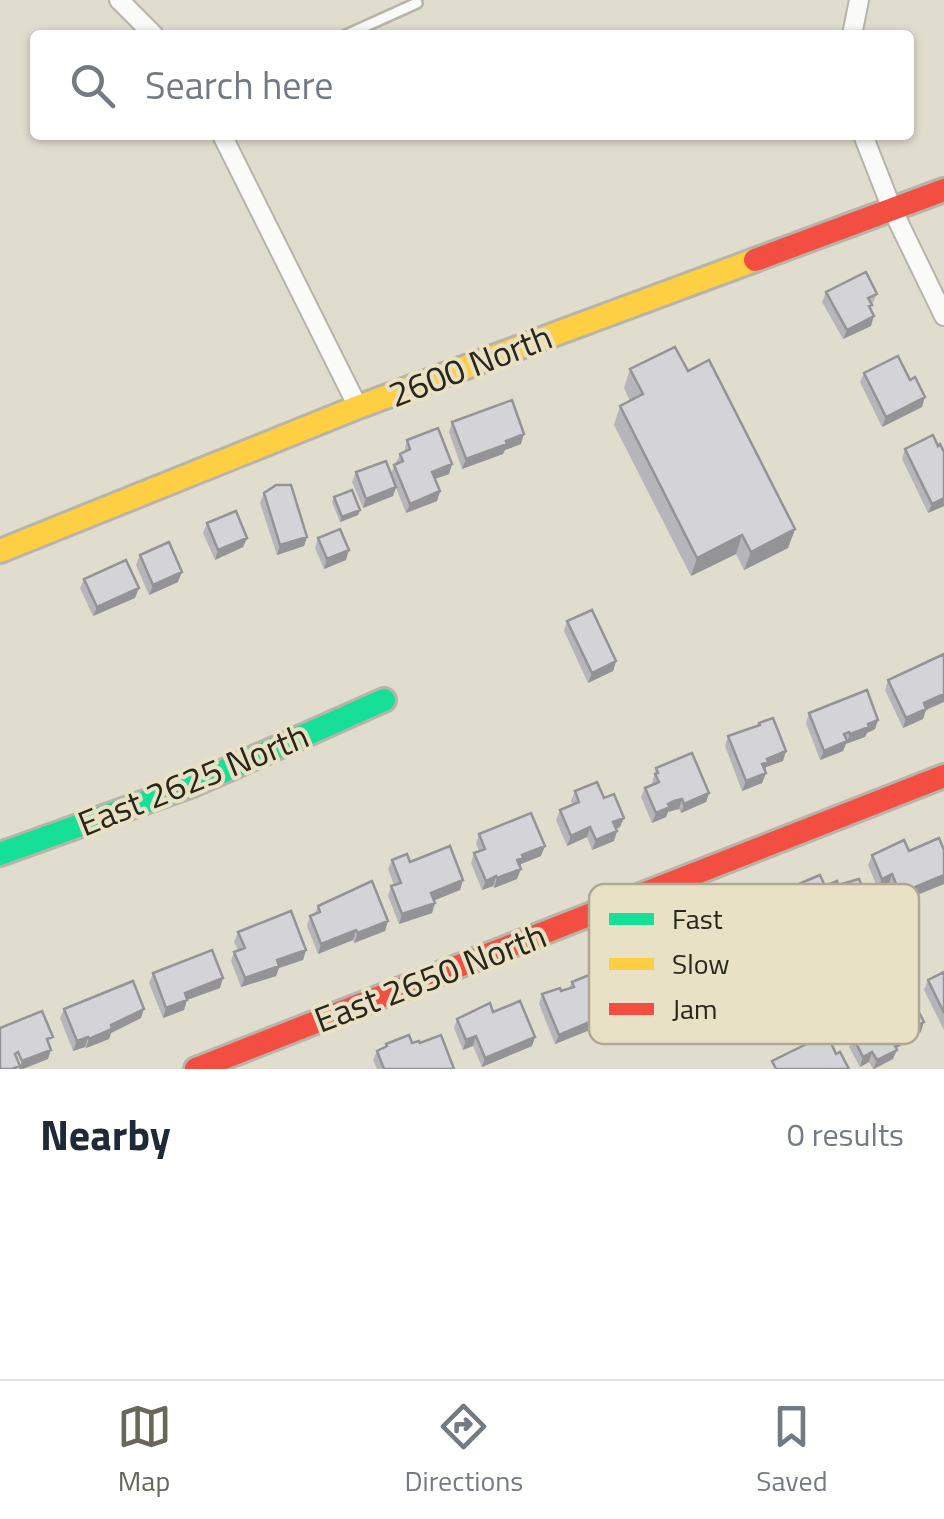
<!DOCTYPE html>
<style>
:root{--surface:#fff;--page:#f2f2f3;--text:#1f2937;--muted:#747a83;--line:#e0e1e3;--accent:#69665a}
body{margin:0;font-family:"Titillium Web",sans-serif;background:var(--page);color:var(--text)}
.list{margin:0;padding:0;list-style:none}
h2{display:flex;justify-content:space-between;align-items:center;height:130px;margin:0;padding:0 40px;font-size:42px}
h2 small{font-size:32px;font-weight:400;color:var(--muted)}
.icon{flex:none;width:55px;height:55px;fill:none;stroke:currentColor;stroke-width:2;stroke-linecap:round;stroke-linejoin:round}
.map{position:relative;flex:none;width:944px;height:1069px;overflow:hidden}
.search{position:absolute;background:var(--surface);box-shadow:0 2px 8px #0004;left:30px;right:30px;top:30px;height:110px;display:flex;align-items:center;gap:25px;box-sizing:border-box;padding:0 35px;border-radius:10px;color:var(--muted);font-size:38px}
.sheet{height:310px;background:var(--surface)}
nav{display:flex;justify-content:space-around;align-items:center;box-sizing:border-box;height:140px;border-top:2px solid var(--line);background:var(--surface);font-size:28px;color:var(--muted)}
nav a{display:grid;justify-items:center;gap:5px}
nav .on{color:var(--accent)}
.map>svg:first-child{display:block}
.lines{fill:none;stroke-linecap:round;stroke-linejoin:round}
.lane-casing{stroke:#b8b4a9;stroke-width:14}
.street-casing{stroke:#b8b4a9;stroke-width:22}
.fast-casing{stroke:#b8b4a9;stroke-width:28}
.slow-casing{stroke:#b8b4a9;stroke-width:28}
.jam-casing{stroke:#b8b4a9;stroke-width:28}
.lane{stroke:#fafaf8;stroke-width:9}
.street{stroke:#fafaf8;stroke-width:18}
.fast{stroke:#16e098;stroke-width:22}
.slow{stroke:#ffcf43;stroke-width:22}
.jam{stroke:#f24e42;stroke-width:22}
.wall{fill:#b5b5ba}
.shaded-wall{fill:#949497}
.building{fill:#d3d3d8;stroke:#949497;stroke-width:2.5}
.labels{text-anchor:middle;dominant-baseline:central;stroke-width:8;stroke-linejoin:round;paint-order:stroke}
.street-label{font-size:35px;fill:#29261c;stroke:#e8e1c6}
.key{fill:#e8e1c6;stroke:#afa993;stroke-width:2.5}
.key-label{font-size:28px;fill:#29261c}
</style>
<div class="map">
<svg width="944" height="1069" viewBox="0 0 944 1069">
<rect width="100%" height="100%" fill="#e0dcce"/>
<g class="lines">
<g class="lane-casing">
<path id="lane" d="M346,35L417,3"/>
</g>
<g class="street-casing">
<path id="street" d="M119,0L154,35
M852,35L859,0
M222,135L358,407
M863,135L892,209L944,316"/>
</g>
<g class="fast-casing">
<path id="fast" d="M0,854L195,784L384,700"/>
</g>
<g class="slow-casing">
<path id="slow" d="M0,551L358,407L755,260"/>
</g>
<g class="jam-casing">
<path id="jam" d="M755,260L944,190
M196,1069L944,776"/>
</g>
<use href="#lane" class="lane"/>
<use href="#street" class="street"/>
<use href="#fast" class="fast"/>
<use href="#slow" class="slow"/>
<use href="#jam" class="jam"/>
</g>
<path class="wall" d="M826,292L877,294L870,309L871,326L843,339L822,302Z
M630,369L688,371L795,529L788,548L744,570L736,554L691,576L614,425L620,406L630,401L624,388Z
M864,373L910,380L922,407L882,427L860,382Z
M452,422L521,444L505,450L503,454L462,469L449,432Z
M407,440L452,464L449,474L435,479L440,491L437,501L406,513L396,488L393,496L363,508L352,482L356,472L391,473L400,454L404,452Z
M938,446L944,452V506L928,513L902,459L905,449Z
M264,493L307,537L304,546L277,555L260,503Z
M334,497L360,510L358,515L340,522L332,502Z
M207,523L247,538L243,547L215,560L203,533Z
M318,538L346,560L324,569L315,548Z
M140,555L178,582L149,595L136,565Z
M84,579L135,598L93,616L80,588Z
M567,621L616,661L613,671L588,683L564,631Z
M888,680L926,710L923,719L903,728L885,690Z
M809,713L878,720L875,729L867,733L865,737L846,743L843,751L820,760L806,723Z
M759,723L783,761L766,767L762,783L742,791L725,746L728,736L758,726Z
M656,768L709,793L706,802L681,813L679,809L671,811L668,812L666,817L652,823L641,797L645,788L652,784Z
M575,791L604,798L620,827L616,829L617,831L614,841L592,850L587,837L567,846L556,820L560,810L573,805L571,801Z
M479,834L541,856L521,864L517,879L494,888L493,886L482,890L471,863L474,853L479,851L476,844Z
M944,850V884L916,895L913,905L900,911L889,884L878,889L868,865L872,855L909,851Z
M392,860L410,862L463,880L460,890L434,900L435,903L432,913L399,924L388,896L391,886L394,885L388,869Z
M838,885L876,918L872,928L850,937L848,951L829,959L825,951L812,957L806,945L803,946L796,930L801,920L790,896L794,886Z
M318,906L388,921L385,931L354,943L353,940L318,954L307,926L310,916L315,914Z
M746,914H753L787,939L783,949L771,955L770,953L738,969L729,950L718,956L707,935L711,926Z
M238,932L306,950L303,960L279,968L276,976L241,987L231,961L234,952L238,950L234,942Z
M643,946L686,971L682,981L655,992L657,997L654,1007L640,1012L623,969L626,959L640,953Z
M944,972V1030L924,990L928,980Z
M153,973L220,988L187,1000L184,1010L163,1018L149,983Z
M572,982L617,1019L555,1044L539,1004L542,994L569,988Z
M64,1009L141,1018L111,1033L109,1039L86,1048L85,1047L73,1051L60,1018Z
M493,1012L535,1037L532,1046L482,1067L473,1046L463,1050L454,1028L457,1019Z
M858,1020L921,1032L913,1036L912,1040L896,1048L893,1059L875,1069H873L869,1062L860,1067L849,1047L853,1037L857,1035L854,1029Z
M420,1043L454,1069H377L373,1060L377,1051L385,1048L386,1044Z"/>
<path class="shaded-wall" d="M874,316L871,326L843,339L847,330Z
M925,397L922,407L882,427L886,417Z
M524,434L521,444L505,450L503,454L462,469L466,459Z
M452,464L449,474L429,481L432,472Z
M396,487L393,496L363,508L366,499Z
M440,491L437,501L406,513L410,504Z
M944,498V506L928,513L932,504Z
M360,510L358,515L340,522L342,517Z
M795,529L788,548L744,570L751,552Z
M742,535L736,554L691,576L697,558Z
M307,537L304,546L277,555L280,545Z
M247,538L243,547L215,560L218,550Z
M349,550L346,560L324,569L327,559Z
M182,572L178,582L149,595L153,585Z
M139,588L135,598L93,616L97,607Z
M616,661L613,671L588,683L592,673Z
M944,694V702L926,710L923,719L903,728L906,718L924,703Z
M878,720L875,729L867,733L865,737L846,744L850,734Z
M847,741L843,751L820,760L824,751Z
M786,751L783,761L766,767L765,772L762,764L767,759Z
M766,773L762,783L742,791L746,781Z
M709,793L706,802L681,813L684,804Z
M682,799L679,809L668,812L666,817L652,823L656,813L668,804Z
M624,818L620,827L610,832L613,822Z
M590,827L587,837L567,846L571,836Z
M617,831L614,841L592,850L596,840Z
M545,846L541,856L521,864L520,867L517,860L522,855Z
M521,869L517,879L494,888L497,878Z
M892,874L889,884L878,889L882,879Z
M944,875V884L910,898L913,888Z
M496,876L493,886L482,890L486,881Z
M463,880L460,890L428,903L431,893Z
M916,895L913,905L900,911L903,901Z
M435,903L432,913L399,924L402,914Z
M876,918L872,928L843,940L847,930Z
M388,921L385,931L354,943L358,933Z
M356,930L353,940L318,954L321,944Z
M787,939L783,949L771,955L775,945Z
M732,940L729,950L718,956L721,946Z
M829,941L825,951L812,957L815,947Z
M852,941L848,951L829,959L832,949Z
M774,943L770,953L738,969L742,959Z
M306,950L303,960L279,968L276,976L241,987L245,978L277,960Z
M686,971L682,981L649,994L652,985Z
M223,978L220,988L187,1000L184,1010L163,1018L166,1008L185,993Z
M657,997L654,1007L640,1012L644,1003Z
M144,1009L141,1018L111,1033L109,1039L86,1048L89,1039L111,1025Z
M620,1009L617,1019L555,1044L559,1035Z
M924,1022L921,1032L913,1036L912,1040L894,1049L897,1039Z
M476,1036L473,1046L463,1050L466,1040Z
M88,1037L85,1047L73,1051L77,1041Z
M535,1037L532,1046L482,1067L485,1058Z
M51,1050L48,1059L23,1069H19L22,1061Z
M897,1050L893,1059L873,1069L877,1060Z
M872,1052L869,1062L860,1067L863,1057Z"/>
<path class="building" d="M866,272L877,294L868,298L872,305L869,306L874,316L847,330L826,292Z
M675,347L688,371L709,360L795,529L751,552L742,535L697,558L620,406L643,394L630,369Z
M898,356L910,380L915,377L925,397L886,417L864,373Z
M512,400L524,434L506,441L507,444L466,459L452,422Z
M438,428L452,464L432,472L440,491L410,504L394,465L403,461L400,454L410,449L407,440Z
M933,435L938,446L940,444L944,452V498L932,504L905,449Z
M386,461L396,487L366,499L356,472Z
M276,485H291L307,537L280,545L264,493Z
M352,490L360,510L342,517L334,497Z
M236,511L247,538L218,550L207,523Z
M340,529L349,550L327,559L318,538Z
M169,542L182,572L153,585L140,555Z
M126,560L139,588L97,607L84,579Z
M592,610L616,661L592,673L567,621Z
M944,654V694L924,703L926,709L906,718L888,680Z
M867,690L878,720L868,724L869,727L850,734L849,732L844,734L847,741L824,751L809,713Z
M773,718L786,751L767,759L768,762L762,764L766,773L746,781L728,736L760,725L759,723Z
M692,753L709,793L684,804L682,799L674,801L668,804L670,807L656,813L645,788L659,782L655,774L658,773L656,768Z
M597,782L604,798L614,794L624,818L613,822L617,831L596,840L590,827L571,836L560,810L579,802L575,791Z
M531,813L545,846L522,855L523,858L517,860L521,869L497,878L496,876L486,881L474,853L485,849L479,834Z
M939,838L944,850V875L913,888L916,895L903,901L892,874L882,879L872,855L904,840L909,851Z
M450,846L463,880L431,893L435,903L402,914L391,886L401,883L392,860L407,854L410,862Z
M820,875L825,886L837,881L838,885L859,879L876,918L847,930L852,941L832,949L829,941L815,947L810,935L807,936L800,921L807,917L794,886Z
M372,881L388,921L358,933L356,930L321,944L310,916L320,912L318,906Z
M291,911L306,950L277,960L279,966L245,978L234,952L245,948L238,932Z
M212,950L223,978L185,993L187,1000L166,1008L153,973Z
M605,972L620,1009L559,1035L542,994L560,988L561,991L574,987L572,982L594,973L595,976Z
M944,972V1013L928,980Z
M133,981L144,1009L111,1025L112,1029L89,1039L88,1037L77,1041L64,1009Z
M909,993L924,1022L914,1027L915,1030L897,1039L896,1037L892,1039L897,1050L877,1060L872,1052L863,1057L853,1037L864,1031L858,1020Z
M520,1001L535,1037L485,1058L476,1036L466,1040L457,1019L490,1003L493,1012Z
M42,1011L53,1037L47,1039L51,1050L22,1061L18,1052L15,1054L20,1066L12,1069H0V1028Z
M827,1034L836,1054L840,1052L849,1069H776L772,1061Z
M409,1035L412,1043L419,1041L420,1043L441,1035L454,1069H384L377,1051L387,1046L386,1044Z"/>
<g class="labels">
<g class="street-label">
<text transform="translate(470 365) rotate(-21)">2600 North</text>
<text transform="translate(193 779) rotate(-22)">East 2625 North</text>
<text transform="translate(430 977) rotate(-21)">East 2650 North</text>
</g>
</g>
<rect x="589" y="884" width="330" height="160" rx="15" class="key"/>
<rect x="609" y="913" width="45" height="12" fill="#16e098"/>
<rect x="609" y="958" width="45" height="12" fill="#ffcf43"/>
<rect x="609" y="1003" width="45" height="12" fill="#f24e42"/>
<g class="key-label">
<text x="672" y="929">Fast</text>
<text x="672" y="974">Slow</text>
<text x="672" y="1019">Jam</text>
</g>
</svg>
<div class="search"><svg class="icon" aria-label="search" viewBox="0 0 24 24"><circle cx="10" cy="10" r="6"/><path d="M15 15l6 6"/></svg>Search here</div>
</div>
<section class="sheet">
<h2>Nearby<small>0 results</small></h2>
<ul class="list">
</ul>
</section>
<nav>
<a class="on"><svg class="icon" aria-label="map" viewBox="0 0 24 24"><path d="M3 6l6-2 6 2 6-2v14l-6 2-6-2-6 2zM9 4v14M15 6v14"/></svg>Map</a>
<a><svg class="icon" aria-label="directions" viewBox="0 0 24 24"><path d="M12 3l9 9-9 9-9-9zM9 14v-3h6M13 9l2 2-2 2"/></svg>Directions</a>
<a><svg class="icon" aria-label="saved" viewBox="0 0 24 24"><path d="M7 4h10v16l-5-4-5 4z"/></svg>Saved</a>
</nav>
